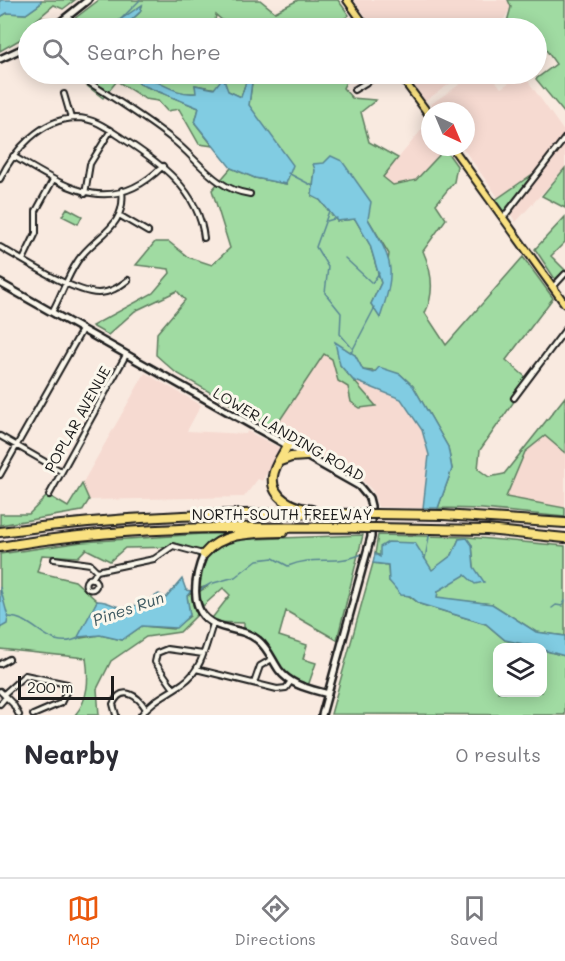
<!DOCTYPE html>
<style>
:root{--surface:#fff;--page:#f7f7f7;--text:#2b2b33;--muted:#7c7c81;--line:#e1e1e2;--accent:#ea580c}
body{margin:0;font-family:Mali,sans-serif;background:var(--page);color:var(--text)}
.controls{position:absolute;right:18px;bottom:18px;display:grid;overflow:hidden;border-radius:12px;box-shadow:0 3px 15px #0003}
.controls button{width:54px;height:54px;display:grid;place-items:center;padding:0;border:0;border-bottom:2px solid var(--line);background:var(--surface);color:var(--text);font:30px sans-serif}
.compass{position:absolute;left:421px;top:102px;width:54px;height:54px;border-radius:50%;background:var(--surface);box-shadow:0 3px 15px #0003;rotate:136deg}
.scale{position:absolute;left:18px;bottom:15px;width:96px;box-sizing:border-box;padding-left:6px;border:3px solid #1c1c1c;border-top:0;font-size:16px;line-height:21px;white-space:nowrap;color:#1c1c1c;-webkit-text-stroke:4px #fbf7ec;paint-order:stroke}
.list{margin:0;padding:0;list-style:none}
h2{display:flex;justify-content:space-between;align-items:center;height:78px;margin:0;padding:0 24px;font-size:26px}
h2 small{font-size:20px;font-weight:400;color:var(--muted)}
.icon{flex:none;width:33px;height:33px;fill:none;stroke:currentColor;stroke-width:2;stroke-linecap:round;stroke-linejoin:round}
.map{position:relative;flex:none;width:565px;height:715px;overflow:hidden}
.search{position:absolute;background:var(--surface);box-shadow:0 3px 15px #0003;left:18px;right:18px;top:18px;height:66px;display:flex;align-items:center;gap:15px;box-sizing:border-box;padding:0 21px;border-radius:33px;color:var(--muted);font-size:22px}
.sheet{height:162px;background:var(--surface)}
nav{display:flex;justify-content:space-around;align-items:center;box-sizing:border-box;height:84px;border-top:2px solid var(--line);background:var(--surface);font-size:16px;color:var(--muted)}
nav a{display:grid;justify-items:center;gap:3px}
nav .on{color:var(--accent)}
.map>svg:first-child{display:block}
.built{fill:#f6dad1}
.green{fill:#a0dba2;stroke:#5e7c5f;stroke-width:1.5;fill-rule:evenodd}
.water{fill:#81cce2;stroke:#598693;stroke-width:1.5}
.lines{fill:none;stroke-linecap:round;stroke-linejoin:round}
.stream{stroke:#598693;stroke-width:1.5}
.street-casing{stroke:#1c1c1c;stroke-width:8}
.secondary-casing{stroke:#1c1c1c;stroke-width:10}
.primary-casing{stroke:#1c1c1c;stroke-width:10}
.highway-casing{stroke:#1c1c1c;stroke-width:12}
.street{stroke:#fbf7ec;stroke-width:4}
.secondary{stroke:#fbf7ec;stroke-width:5}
.primary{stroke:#f9e181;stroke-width:6}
.highway{stroke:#f9e181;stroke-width:8}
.highway-bridge-casing{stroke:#1c1c1c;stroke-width:12;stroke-linecap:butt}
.highway-bridge{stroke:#f9e181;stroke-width:8}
.labels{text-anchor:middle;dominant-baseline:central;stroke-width:6;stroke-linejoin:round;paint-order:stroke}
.street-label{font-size:15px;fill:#1c1c1c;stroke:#fbf7ec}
.water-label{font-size:16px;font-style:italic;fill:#3f5a61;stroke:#fbf7ec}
</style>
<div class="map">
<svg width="565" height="715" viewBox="0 0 565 715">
<rect width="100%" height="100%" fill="#f9eae0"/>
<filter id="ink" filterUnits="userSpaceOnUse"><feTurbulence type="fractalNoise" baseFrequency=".0167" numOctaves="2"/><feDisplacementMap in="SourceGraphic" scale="12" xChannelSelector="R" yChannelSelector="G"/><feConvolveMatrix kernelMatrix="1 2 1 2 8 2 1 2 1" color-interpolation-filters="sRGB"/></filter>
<g filter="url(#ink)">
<path class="built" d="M354,0H508L511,7L499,28H374Z
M406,74H464L425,101Z
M475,74H490L501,88L523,74L565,133V168L516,222L462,147H466V111H436L431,104Z
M427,123L430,128V147L445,149L416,180L393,185L383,177Z
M324,353L332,359L338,381L348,387L361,408L376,406L353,380L401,399L422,430L429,455L423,508L378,507L373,491L361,479L268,426H276Z
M145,373L201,405L187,431L246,434L247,431L282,449L262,481L258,479L244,497L89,500L82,484Z
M546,436L565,453V508L505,497L525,452Z"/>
<path class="green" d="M41,0H75L63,9L54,5L33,23L36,28H28V35L0,51V17L7,13L26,14L40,4Z
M99,0H260L275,12L298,0H338L349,15L332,28H231L216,15L214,26L226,28H123L140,12L142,6L108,28H75L74,19Z
M508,0H565V114L536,79L556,64L537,37L536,28H530L527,24L515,28L507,22L511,7Z
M80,74H129L140,84L199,108L195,123L213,146L199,144L179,109L167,111L158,101L145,99L117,81L103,98L77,78Z
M141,74H238L246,82L241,97L228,91L195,85L197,93C178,95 156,85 141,74Z
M250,74H350L343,88L352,98L376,100L361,112L369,142L398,158L383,177L393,185L416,180L445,149L457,166L454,182L436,204L446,219L423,251C432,271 435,293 425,313L446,345L523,257L553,298L506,360L529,380L480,450L478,469L489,477L504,474L565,397V453L545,436L525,452L506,497L565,508V517L482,509L438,508L452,469L448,447L413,386L400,374L363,370L355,355L340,365L376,406L360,408L351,402L348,387L338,381L332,359L324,354L276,426H268L175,372L156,355L157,333L185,300L177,291L135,311L108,335L92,326L153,293L170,273L169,269L136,265L155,242H169L188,257L212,265L230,248L212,190L231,168L255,178L286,184L249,105L252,82ZM324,164L368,219L389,254L380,317L371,304L381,283L370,245L355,219L337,221L320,200L312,196L315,170Z
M565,168V208L542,196Z
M534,173L503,212L494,201Z
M67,208L82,216L78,224L62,216Z
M565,217V242L551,256L565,270L555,279L535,249Z
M82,484L89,500L82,511L0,525V514H29L48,495L68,507Z
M202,534H224L225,540L363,535L337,640L286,611L279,636L307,645L303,659L316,663L308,686L291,681L263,645L244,632V623L209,622L230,595L223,588L203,606L197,593L208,586L197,589L204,561L184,547L125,548L110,561L86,549L78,557L42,555L37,572L75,581L97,601L81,638L100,635L122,640L142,626L173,629L190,616L187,596L192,593L199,613L180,632L146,637L111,661L97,689L99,715H75C89,699 89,678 86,658L0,649V554L82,542Z
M378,535L468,537L565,546V636L536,632L492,604L437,598L438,591L474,567L472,545L459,539L452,555L432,571L375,554Z
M373,563L388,565L389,581L420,604L486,624L505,640L533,647L498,648V692H542L543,650L565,656V715L331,714Z"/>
<path class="water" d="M0,0H41L40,4L26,14L7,13L0,17Z
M142,5L140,12L123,28H108Z
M129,74C152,73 171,96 196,93L195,85L214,89L223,77L228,91L241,97L246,82L238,74H250L252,82L249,105L293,165L286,184L255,178L231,168L195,123L199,108L140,84Z
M331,156L342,161L371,202L368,219C394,263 396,269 380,318L371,304L381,283L370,245L355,219L337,221L320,200L312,196L315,170L313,164L324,163Z
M335,342L355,355L363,370L374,373L379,367L400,374L413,386L448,447L452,469L438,508H423L429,455L422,430L401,399L353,380L340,365Z
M467,538L472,545L474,567L484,582L475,584L465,575L438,591L437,597L492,604L536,632L565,636V656L543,650L542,648L505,640L486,624L420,604L410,596L401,595L389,581L388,565L373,563L375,554L380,557V547L388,542L415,543L432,570L452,555L459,539Z
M182,579L186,590L191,591L187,596L190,615L176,628L142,626L122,640L100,635L78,637L97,601C105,601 109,603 116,606C129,612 148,600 159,594L166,598Z
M0,587L8,617L7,624L0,628Z"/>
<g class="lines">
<path class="stream" d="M117,23L140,0
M252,28L261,19
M288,173L313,186
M329,211L316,247L328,267L325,293L341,313L340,334L352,348
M327,221L337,218
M345,258L372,283L379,273
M351,353L375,307
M425,559L430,531
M198,591L210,584L235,577L257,560L273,558L288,566C316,554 336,567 364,553
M552,608L556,605L562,606L565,601
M7,617C37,616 47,654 81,637"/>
<g class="street-casing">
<path id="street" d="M76,74C108,95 142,115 172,139C199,160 214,189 250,194
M311,76L315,74
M354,90L380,74
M64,94L71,118
M13,156C66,187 110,219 163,166
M0,179C14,150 41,119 76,118C94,118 107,128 122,138C159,162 199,190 204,238
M85,194L90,164L111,130
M119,215L148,232
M503,218L565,138
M0,247C23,260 72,292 98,293C110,293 119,287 128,280
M23,260L36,233V211L53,180
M553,287L565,274
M52,312C61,296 67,277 77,262C93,236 127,229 122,190
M514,398L565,330
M0,436L61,471
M0,475L82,330
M49,495L126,355
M54,559L90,564L97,571
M85.5 584a5.5 5.5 0 1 1 11 0a5.5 5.5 0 1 1-11 0Z
M92,579L97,571L154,559L173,546L203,554
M0,664L9,659
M196,669L277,689L286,688L291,681
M254,683L260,666L272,659
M174,689L155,662L157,653L167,649L203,654
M0,691L13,704L19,715
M4,694L25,675L67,684V690L61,703L33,715
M0,704L6,697
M116,715L113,704C122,684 138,696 146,709
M141,715C153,699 168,694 183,683C202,670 206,645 213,624"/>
</g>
<g class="secondary-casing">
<path id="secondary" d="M53,28L88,0
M0,59L28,46
M0,283L359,486L369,498L371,506V537L322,715
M204,554C195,575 187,612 215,624C229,631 245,629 258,640C268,648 272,660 279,670C291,686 311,689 328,694"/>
</g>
<g class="primary-casing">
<path id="primary" d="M347,0L367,28
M399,74L430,116
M452,147L565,304"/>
</g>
<g class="highway-casing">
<path id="highway" d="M287,446C283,455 274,466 273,476C270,498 294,508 312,510
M280,461L291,457L306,456
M376,514L443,515L565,523
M375,528L487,530L565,538
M0,532C126,515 240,512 366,514
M0,547C122,525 243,527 366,528
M204,554C223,531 256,533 283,532"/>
</g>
<use href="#street" class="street"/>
<use href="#secondary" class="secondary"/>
<use href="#primary" class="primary"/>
<use href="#highway" class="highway"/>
<g class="highway-bridge-casing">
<path id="highway-bridge" d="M366,514H376
M366,528H375"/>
</g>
<use href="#highway-bridge" class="highway-bridge"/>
</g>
</g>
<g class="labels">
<g class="street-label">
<text transform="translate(77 419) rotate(-61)">POPLAR AVENUE</text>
<text transform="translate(289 434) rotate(30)">LOWER LANDING ROAD</text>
<text x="282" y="514">NORTH-SOUTH FREEWAY</text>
</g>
<g class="water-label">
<text transform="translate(128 608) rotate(-19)">Pines Run</text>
</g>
</g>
</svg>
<div class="controls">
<button><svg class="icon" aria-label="layers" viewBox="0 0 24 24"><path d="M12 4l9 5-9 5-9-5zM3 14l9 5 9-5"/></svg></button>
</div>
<svg class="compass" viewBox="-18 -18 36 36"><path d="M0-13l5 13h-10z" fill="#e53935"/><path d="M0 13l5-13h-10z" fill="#7c7c81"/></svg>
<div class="scale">200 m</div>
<div class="search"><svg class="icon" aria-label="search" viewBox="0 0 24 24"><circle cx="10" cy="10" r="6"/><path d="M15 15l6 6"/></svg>Search here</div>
</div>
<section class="sheet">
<h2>Nearby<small>0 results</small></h2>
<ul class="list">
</ul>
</section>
<nav>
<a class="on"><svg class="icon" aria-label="map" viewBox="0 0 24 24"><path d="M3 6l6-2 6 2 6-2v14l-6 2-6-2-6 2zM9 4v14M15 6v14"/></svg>Map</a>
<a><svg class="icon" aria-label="directions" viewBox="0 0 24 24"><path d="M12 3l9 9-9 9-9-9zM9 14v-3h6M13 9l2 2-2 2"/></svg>Directions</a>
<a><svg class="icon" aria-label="saved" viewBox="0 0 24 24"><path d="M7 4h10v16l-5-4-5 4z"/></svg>Saved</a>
</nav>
